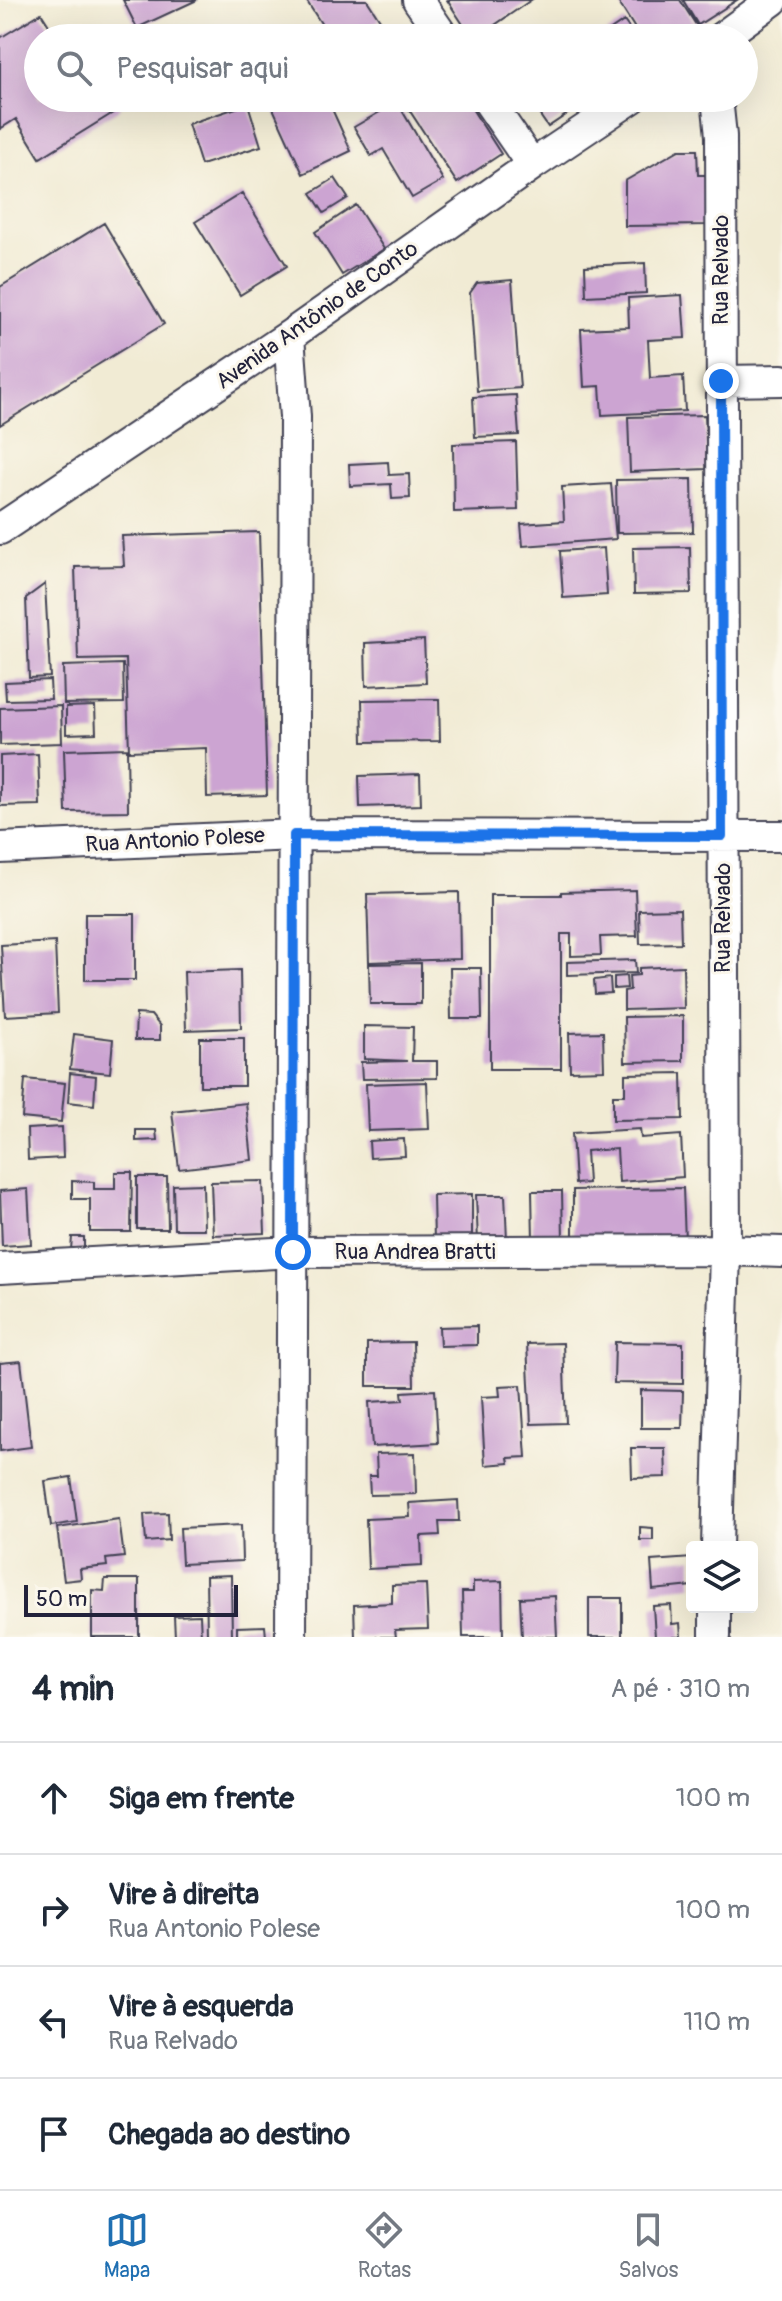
<!DOCTYPE html>
<html lang="pt">
<meta charset="utf-8">
<style>
:root{--surface:#fff;--page:#f6f6f7;--text:#1f2937;--muted:#747a83;--line:#e0e1e3;--accent:#1f6fb2}
body{margin:0;font-family:Pangolin,sans-serif;background:var(--page);color:var(--text)}
.controls{position:absolute;right:24px;bottom:24px;display:grid;overflow:hidden;border-radius:8px;box-shadow:0 8px 32px #0002}
.controls button{width:72px;height:72px;display:grid;place-items:center;padding:0;border:0;border-bottom:2px solid var(--line);background:var(--surface);color:var(--text);font:40px sans-serif}
.scale{position:absolute;left:24px;bottom:20px;width:214px;box-sizing:border-box;padding-left:8px;border:4px solid #22223b;border-top:0;font-size:22px;line-height:28px;white-space:nowrap;color:#22223b;-webkit-text-stroke:6px #fbf7ec;paint-order:stroke}
.stop{position:absolute;width:24px;height:24px;margin:-18px;border:6px solid #1a73e8;border-radius:50%;background:#fff}
.stop.end{background:#1a73e8;border-color:#fff;box-shadow:0 2px 8px #0008}
.list{margin:0;padding:0;list-style:none}
h2{display:flex;justify-content:space-between;align-items:center;height:104px;margin:0;padding:0 32px;font-size:34px}
h2 small{font-size:26px;font-weight:400;color:var(--muted)}
.list li{display:grid;grid-template-columns:52px 1fr auto;gap:24px;align-items:center;box-sizing:border-box;height:112px;padding:0 32px;border-top:2px solid var(--line)}
.list b{display:block;font-size:30px;white-space:nowrap}
.list p{margin:0;font-size:26px;white-space:nowrap;color:var(--muted)}
.list em{font-size:26px;font-style:normal;color:var(--muted)}
.icon{flex:none;width:44px;height:44px;fill:none;stroke:currentColor;stroke-width:2;stroke-linecap:round;stroke-linejoin:round}
.map{position:relative;flex:none;width:782px;height:1637px;overflow:hidden}
.search{position:absolute;background:var(--surface);box-shadow:0 8px 32px #0002;left:24px;right:24px;top:24px;height:88px;display:flex;align-items:center;gap:20px;box-sizing:border-box;padding:0 28px;border-radius:44px;color:var(--muted);font-size:30px}
.sheet{height:552px;background:var(--surface)}
nav{display:flex;justify-content:space-around;align-items:center;box-sizing:border-box;height:112px;border-top:2px solid var(--line);background:var(--surface);font-size:22px;color:var(--muted)}
nav a{display:grid;justify-items:center;gap:4px}
nav .on{color:var(--accent)}
.map>svg:first-child{display:block}
.building{fill:#cca4d2}
.lines{fill:none;stroke-linecap:round;stroke-linejoin:round}
.minor-casing{stroke:#414052;stroke-width:34}
.minor{stroke:#fff;stroke-width:30}
.route{stroke:#1a73e8;stroke-width:10}
.labels{text-anchor:middle;dominant-baseline:central;stroke-width:6;stroke-linejoin:round;paint-order:stroke}
.street-label{font-size:22px;fill:#22223b;stroke:#fbf7ec}
</style>
<div class="map">
<svg width="782" height="1637" viewBox="0 0 782 1637">
<rect width="100%" height="100%" fill="#fbf7ec"/>
<filter id="ink" filterUnits="userSpaceOnUse"><feTurbulence type="fractalNoise" baseFrequency=".0125" numOctaves="2"/><feDisplacementMap in="SourceGraphic" scale="16" xChannelSelector="R" yChannelSelector="G"/><feConvolveMatrix kernelMatrix="1 2 1 2 8 2 1 2 1" color-interpolation-filters="sRGB"/></filter>
<filter id="wash" filterUnits="userSpaceOnUse"><feTurbulence type="fractalNoise" baseFrequency=".006" numOctaves="4" result="noise"/><feDisplacementMap in="SourceGraphic" scale="32" xChannelSelector="R" yChannelSelector="G"/><feGaussianBlur stdDeviation="1.8" result="paint"/><feColorMatrix in="noise" values="0 0 0 0 0 0 0 0 0 0 0 0 0 0 0 0 0 1.4 0 .05"/><feComposite in="paint" operator="in"/></filter>
<g filter="url(#wash)">
<rect width="100%" height="100%" fill="#f1ebd4"/>
<g id="blocks">
<path class="building" d="M123,0H197L137,28Z
M306,0H367L380,20L352,38H314L310,33L322,25Z
M447,0H531L476,38H472Z
M617,0H680L698,28L682,38H641Z
M683,0H737L698,25Z
M41,13L57,38H38V98H115L121,108L40,158L16,119L0,129V38Z
M624,21L636,38H599Z
M283,98H327L351,151L303,174L271,104Z
M410,98H465L501,154L457,183L404,102Z
M528,98H591L548,127Z
M397,102L443,180L412,198L383,149L371,156L354,127Z
M248,104L261,146L201,165L188,124Z
M679,150H697L698,175H707L708,225L625,226V181Z
M335,178L348,198L324,213L311,193Z
M242,193L287,266L240,295L195,222Z
M356,205L384,249L342,275L315,232Z
M104,223L164,324L0,425V287Z
M645,263L646,293L586,296L585,266Z
M512,280L520,388L477,391L470,293L477,283Z
M682,295L685,338L648,340L650,378L683,376L685,411L602,415L600,386L584,387L581,329L629,327L628,298Z
M516,395L519,435L475,437L473,397Z
M705,415L707,469L630,472L628,417Z
M516,442L518,510L454,512L453,444Z
M388,462L389,475L409,474L410,498L392,499L391,484L350,486L349,464Z
M692,479L693,532L617,533L616,480Z
M611,484L616,539L523,546L521,524L564,521L562,487Z
M259,532L267,795L207,797L206,748L129,751L126,659L78,660L75,567L124,566L122,536Z
M690,547L691,593L634,594L633,548Z
M604,548L607,595L563,598L560,551Z
M45,584L50,677L29,678L26,598Z
M424,640L426,683L366,686L365,643Z
M123,664L124,703L64,704L63,666Z
M50,680L51,699L6,700L5,682Z
M439,699L440,741L363,742L362,700Z
M61,706L62,743L0,745V708Z
M95,706L96,733L66,734V707Z
M127,748L128,811L66,812L64,750Z
M38,754L40,805L0,806V756Z
M420,774L421,805L360,807L359,776Z
M635,890L637,936L600,937L601,955L571,956V934H561V1069H490V895H561V892Z
M459,892L460,959L369,962L367,894Z
M680,909L681,943L640,944L639,910Z
M85,914H135V980H85Z
M55,942L58,1013L5,1016L1,945Z
M635,960L636,973L567,975V962Z
M421,963V1004H370L369,964Z
M683,966L684,1008L624,1010V991L630,990L629,976L639,975V968Z
M450,968H481L482,1019H451Z
M240,970L241,1028L186,1030L184,972Z
M626,976L627,988L614,989V977Z
M610,978L611,993L595,994L594,980Z
M136,1014L151,1015L160,1026V1040H135Z
M683,1016V1061L625,1062L624,1017Z
M364,1026L413,1027L412,1061H437V1078L362,1079L361,1062L407,1061L364,1059Z
M603,1032L604,1070L570,1071L569,1033Z
M74,1034L113,1039L110,1073L70,1069Z
M200,1038H244V1086H200Z
M70,1073L96,1076L94,1105L68,1102Z
M682,1073L683,1119L613,1120V1095H625V1074Z
M25,1079L65,1083L61,1122L22,1118Z
M427,1082L429,1129L368,1131L366,1084Z
M246,1103L252,1160L179,1169L172,1111Z
M62,1127L63,1158L28,1160L27,1129Z
M640,1129L641,1138L681,1135L683,1177L619,1182L617,1149L586,1151L588,1183L575,1184L572,1133Z
M136,1130H156L157,1140L136,1141Z
M404,1139L405,1156L370,1158L369,1141Z
M115,1172H132L131,1232H90V1199H72V1181L94,1182V1189H115Z
M137,1177H167L168,1229H137Z
M263,1181L265,1233L213,1235L211,1182Z
M203,1184L204,1229H174L173,1185Z
M683,1188L685,1241L573,1243V1190Z
M28,1189L31,1244L2,1246L0,1191Z
M532,1191H562L563,1240H533Z
M472,1194V1241H434L433,1195Z
M476,1195H505L507,1240L478,1241Z
M72,1237H84V1250H71Z
M477,1326V1345L440,1346L439,1327Z
M413,1342L414,1386H367V1343Z
M615,1342L683,1343V1384L614,1383Z
M563,1343L566,1423L531,1424L527,1344Z
M21,1361L31,1447L0,1451V1363Z
M521,1385L526,1457L508,1458L509,1463L485,1465L481,1397L500,1396L499,1386Z
M435,1390L438,1443L372,1447L369,1402L403,1400L402,1392Z
M641,1390L683,1391L682,1428H641Z
M631,1448H665L666,1477L632,1478Z
M415,1453L416,1494L370,1495L369,1476H377L376,1454Z
M71,1477L77,1522L51,1526L45,1481Z
M458,1500L459,1521H439L440,1535L421,1536L422,1566L368,1569L366,1519L410,1517L409,1503Z
M168,1513L169,1540L146,1542L144,1514Z
M119,1519L124,1557L106,1559L107,1566L80,1569L81,1579L64,1581L57,1528Z
M241,1525L242,1561L182,1564L180,1528Z
M640,1527L653,1528V1540H640Z
M692,1558V1586L653,1590L651,1561Z
M231,1575L232,1637H207L206,1576Z
M105,1579H139V1637H92V1590L104,1591Z
M502,1581L503,1637H463L462,1592H473V1582Z
M426,1584L428,1629L395,1630L396,1637H355L354,1605L392,1603V1585Z
M555,1596L557,1637H522L520,1598Z
M589,1598H622V1637H589Z
M671,1605L672,1624L680,1623L681,1637H655L653,1606Z
M200,1615L201,1637H175L174,1616Z
M265,1626L266,1637H237V1627Z"/>
</g>
</g>
<g filter="url(#ink)">
<use href="#blocks" fill-opacity="0" stroke="#414052" stroke-width="2"/>
<g class="lines">
<g class="minor-casing">
<path id="minor" d="M418,0L444,38
M721,38L773,0
M486,98L532,165
M717,98L721,136L725,1250L717,1547
M289,336L295,417L291,1637
M721,381L782,380
M0,529L289,336L532,165L632,98
M0,848L294,835L782,836
M0,1268L293,1252L725,1250L782,1252
M715,1637V1607"/>
</g>
<use href="#minor" class="minor"/>
</g>
</g>
<g class="lines" filter="url(#ink)">
<path class="route" d="M293,1252L294,835L722,836L721,381"/>
</g>
<g class="labels">
<g class="street-label">
<text transform="translate(721 270) rotate(-90)">Rua Relvado</text>
<text transform="translate(317 315) rotate(-35)">Avenida Antônio de Conto</text>
<text transform="translate(175 840) rotate(-3)">Rua Antonio Polese</text>
<text transform="translate(723 918) rotate(-90)">Rua Relvado</text>
<text x="415" y="1252">Rua Andrea Bratti</text>
</g>
</g>
</svg>
<div class="controls">
<button><svg class="icon" aria-label="layers" viewBox="0 0 24 24"><path d="M12 4l9 5-9 5-9-5zM3 14l9 5 9-5"/></svg></button>
</div>
<div class="scale">50 m</div>
<div class="stop" style="left:293px;top:1252px"></div>
<div class="stop end" style="left:721px;top:381px"></div>
<div class="search"><svg class="icon" aria-label="search" viewBox="0 0 24 24"><circle cx="10" cy="10" r="6"/><path d="M15 15l6 6"/></svg>Pesquisar aqui</div>
</div>
<section class="sheet">
<h2>4 min<small>A pé · 310 m</small></h2>
<ul class="list">
<li><svg class="icon" aria-label="ahead" viewBox="0 0 24 24"><path d="M12 20V5M6 11l6-6 6 6"/></svg><div><b>Siga em frente</b></div><em>100 m</em></li>
<li><svg class="icon" aria-label="right" viewBox="0 0 24 24"><path d="M7 20v-9h11M14 6l5 5-5 5"/></svg><div><b>Vire à direita</b><p>Rua Antonio Polese</p></div><em>100 m</em></li>
<li><svg class="icon" aria-label="left" viewBox="0 0 24 24"><path d="M17 20v-9H6M10 6l-5 5 5 5"/></svg><div><b>Vire à esquerda</b><p>Rua Relvado</p></div><em>110 m</em></li>
<li><svg class="icon" aria-label="arrive" viewBox="0 0 24 24"><path d="M6 21V4h12l-3 4 3 4H6"/></svg><div><b>Chegada ao destino</b></div></li>
</ul>
</section>
<nav>
<a class="on"><svg class="icon" aria-label="map" viewBox="0 0 24 24"><path d="M3 6l6-2 6 2 6-2v14l-6 2-6-2-6 2zM9 4v14M15 6v14"/></svg>Mapa</a>
<a><svg class="icon" aria-label="directions" viewBox="0 0 24 24"><path d="M12 3l9 9-9 9-9-9zM9 14v-3h6M13 9l2 2-2 2"/></svg>Rotas</a>
<a><svg class="icon" aria-label="saved" viewBox="0 0 24 24"><path d="M7 4h10v16l-5-4-5 4z"/></svg>Salvos</a>
</nav>
